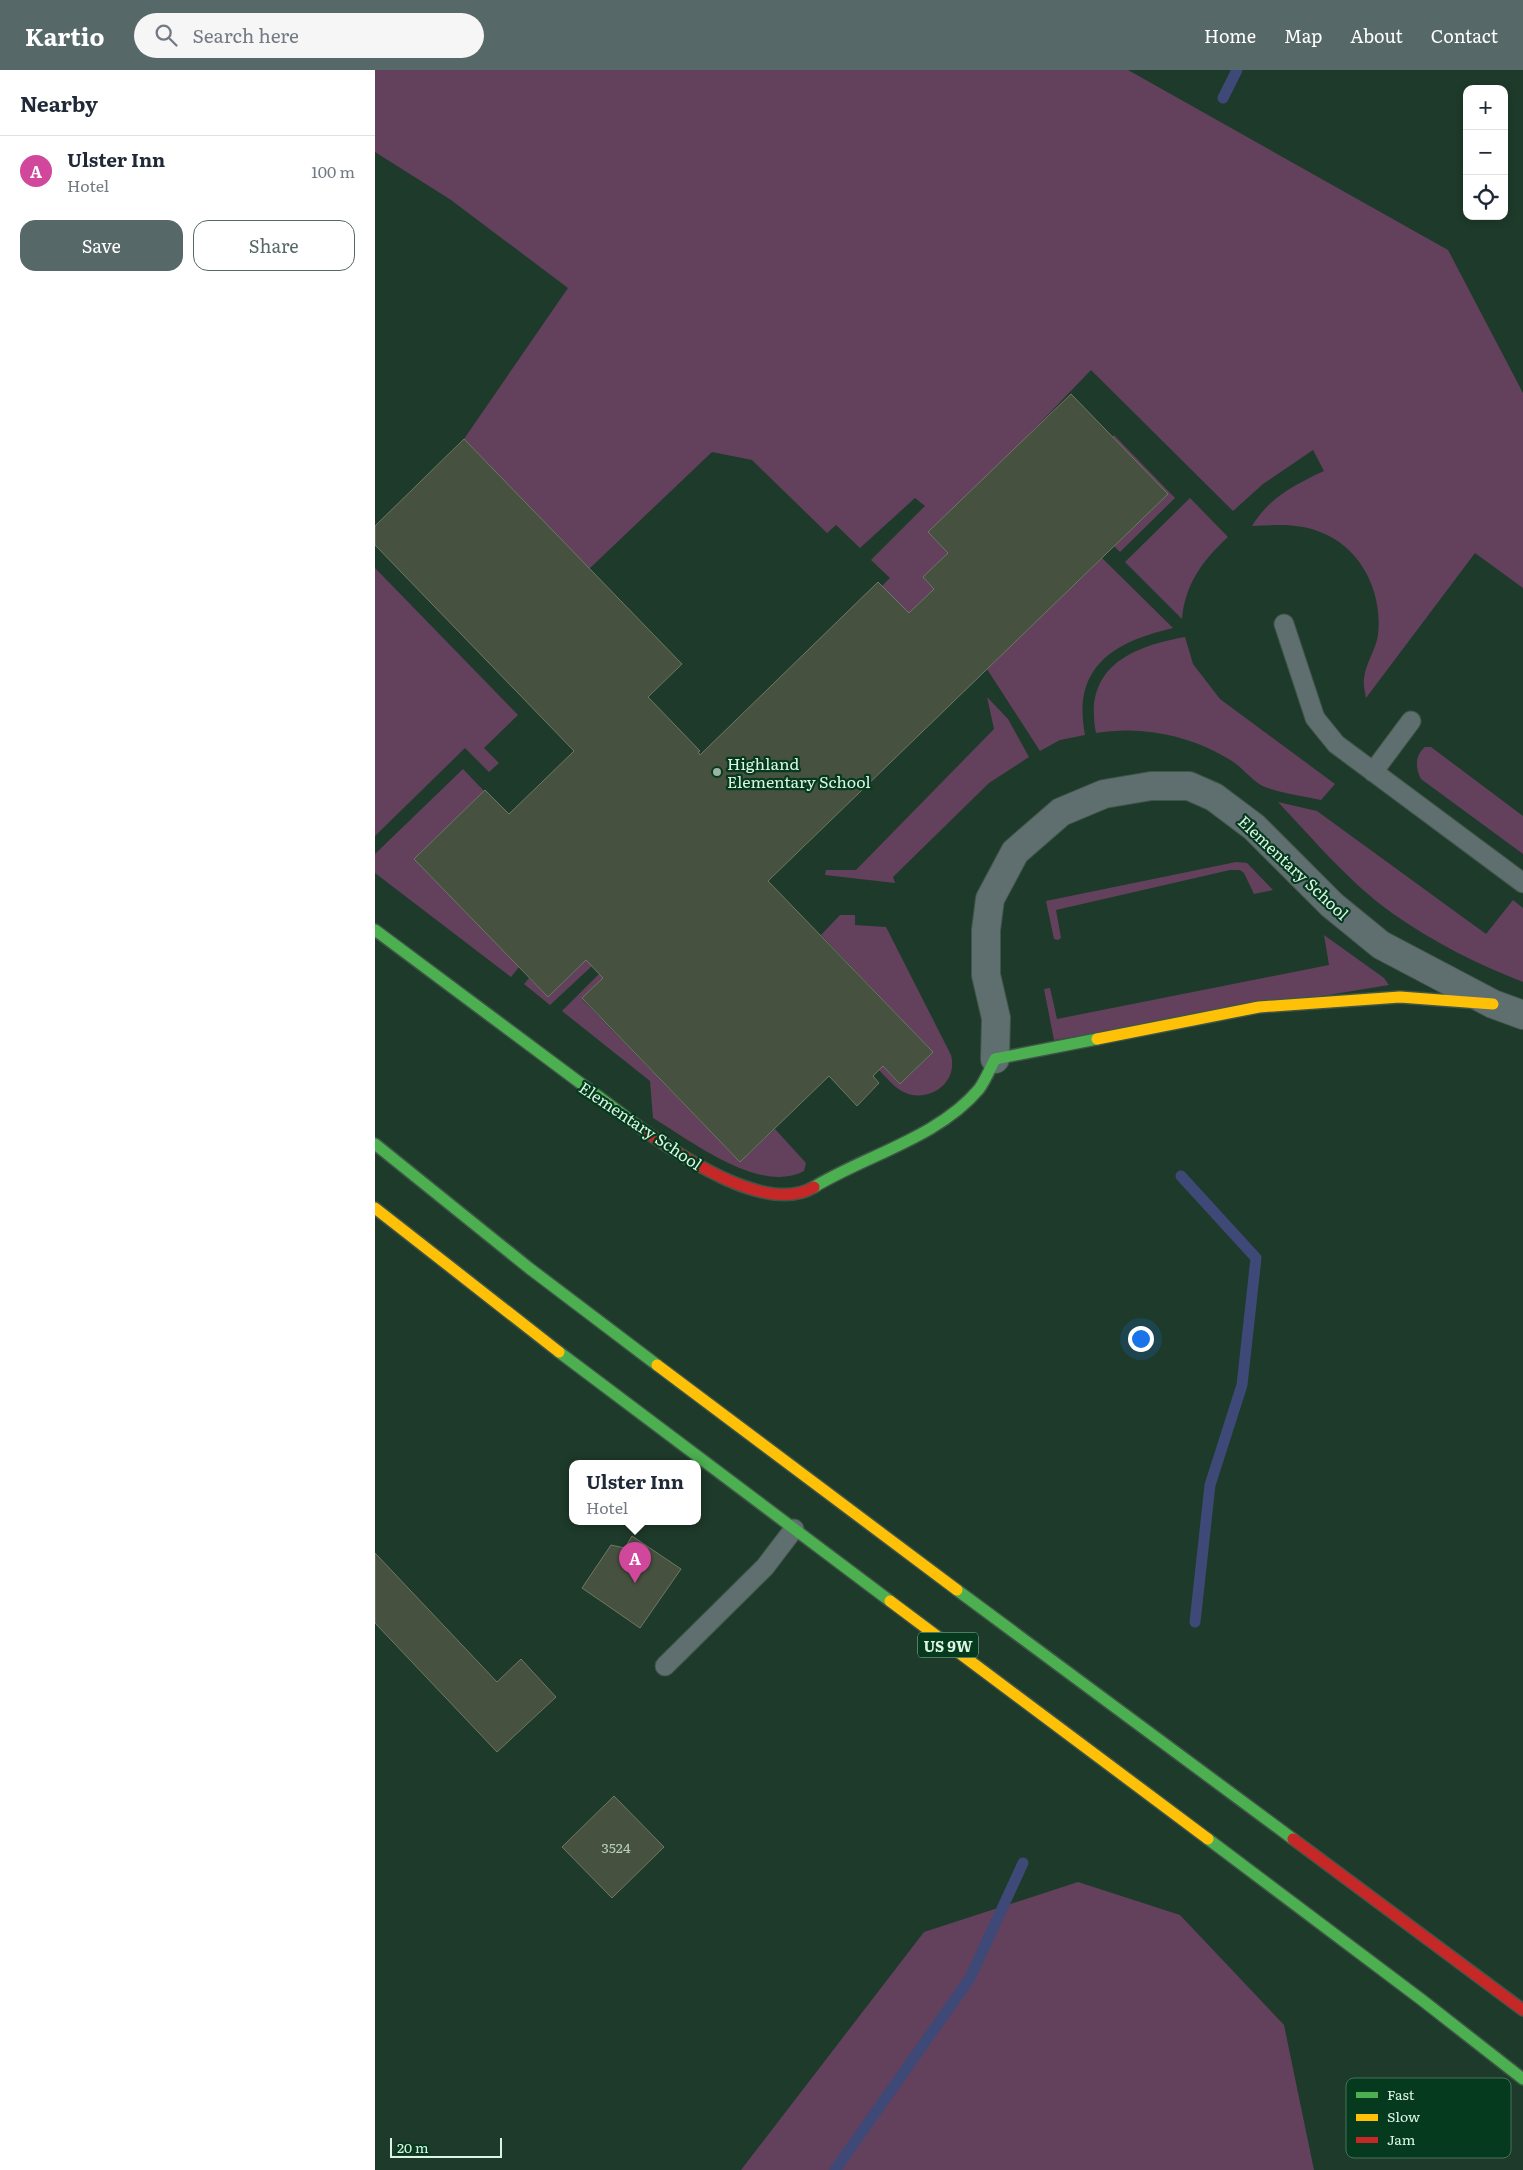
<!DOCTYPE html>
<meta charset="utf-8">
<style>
:root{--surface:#fff;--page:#f6f6f7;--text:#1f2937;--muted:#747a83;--line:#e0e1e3;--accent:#566867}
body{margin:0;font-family:Literata,serif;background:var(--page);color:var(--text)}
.controls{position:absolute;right:15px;top:15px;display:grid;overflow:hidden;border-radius:10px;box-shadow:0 2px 8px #0003}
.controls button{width:45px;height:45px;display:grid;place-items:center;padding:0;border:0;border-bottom:1px solid var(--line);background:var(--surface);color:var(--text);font:25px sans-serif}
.scale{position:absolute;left:15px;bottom:12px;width:112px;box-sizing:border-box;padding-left:5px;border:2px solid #dbf5e3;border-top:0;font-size:14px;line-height:18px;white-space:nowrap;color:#dbf5e3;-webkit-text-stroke:4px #053a1f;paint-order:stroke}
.you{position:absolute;left:765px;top:1268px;width:18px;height:18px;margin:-12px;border:4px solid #fff;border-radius:50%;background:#1a73e8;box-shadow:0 0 0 8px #1a73e833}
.badge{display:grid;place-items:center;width:32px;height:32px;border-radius:50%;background:var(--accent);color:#fff;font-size:16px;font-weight:700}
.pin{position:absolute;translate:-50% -41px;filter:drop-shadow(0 1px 2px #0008)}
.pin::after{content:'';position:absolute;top:26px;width:18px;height:15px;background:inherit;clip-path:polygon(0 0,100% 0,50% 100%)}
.popup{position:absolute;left:194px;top:1390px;width:132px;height:65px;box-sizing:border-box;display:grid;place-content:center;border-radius:10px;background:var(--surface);filter:drop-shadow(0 1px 4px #0005);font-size:16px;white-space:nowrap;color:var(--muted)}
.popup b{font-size:19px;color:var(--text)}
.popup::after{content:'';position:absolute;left:50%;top:100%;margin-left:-10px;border:10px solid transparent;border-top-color:var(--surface)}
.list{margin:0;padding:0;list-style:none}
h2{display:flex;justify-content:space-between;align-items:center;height:65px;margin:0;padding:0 20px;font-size:21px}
h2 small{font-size:16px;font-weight:400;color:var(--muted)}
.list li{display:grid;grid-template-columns:32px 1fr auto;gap:15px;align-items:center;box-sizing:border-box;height:70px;padding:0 20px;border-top:1px solid var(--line)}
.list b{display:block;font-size:19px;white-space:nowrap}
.list p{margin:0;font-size:16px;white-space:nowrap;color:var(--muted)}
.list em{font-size:16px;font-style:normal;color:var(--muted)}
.actions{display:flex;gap:10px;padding:15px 20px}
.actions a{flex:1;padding:11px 0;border:1px solid var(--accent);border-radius:15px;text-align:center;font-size:18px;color:var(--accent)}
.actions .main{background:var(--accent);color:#fff}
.icon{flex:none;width:28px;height:28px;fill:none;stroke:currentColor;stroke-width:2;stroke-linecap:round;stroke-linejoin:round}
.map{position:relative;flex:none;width:1148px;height:2100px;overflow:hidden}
header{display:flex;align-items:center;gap:30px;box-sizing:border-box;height:70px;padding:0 25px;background:var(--accent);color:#fff}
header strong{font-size:24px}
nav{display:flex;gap:28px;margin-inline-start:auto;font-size:18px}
.search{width:350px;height:45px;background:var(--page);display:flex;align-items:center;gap:12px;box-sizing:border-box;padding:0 18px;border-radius:28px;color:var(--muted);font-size:19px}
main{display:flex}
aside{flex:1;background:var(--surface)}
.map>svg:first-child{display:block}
.green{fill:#63415d}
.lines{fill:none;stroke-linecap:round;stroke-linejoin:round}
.stream{stroke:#3e4977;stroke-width:11}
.building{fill:#47513f;stroke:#6e7866}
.lane-casing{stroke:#3f5548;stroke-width:21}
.street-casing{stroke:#3f5548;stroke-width:30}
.fast-casing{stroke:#3f5548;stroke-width:14}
.slow-casing{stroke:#3f5548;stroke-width:14}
.jam-casing{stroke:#3f5548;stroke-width:14}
.lane{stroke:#5f6e6e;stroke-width:19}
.street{stroke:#5f6e6e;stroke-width:28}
.fast{stroke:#4caf50;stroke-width:11}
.slow{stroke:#ffc107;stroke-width:11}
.jam{stroke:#c62828;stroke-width:11}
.poi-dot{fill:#99b4a2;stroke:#053a1f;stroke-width:2}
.labels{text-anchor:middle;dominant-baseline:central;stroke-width:4.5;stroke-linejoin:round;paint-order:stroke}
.number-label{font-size:14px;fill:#b6ccba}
.shield{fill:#053a1f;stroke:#9bbda8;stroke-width:1}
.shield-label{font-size:15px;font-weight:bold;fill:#dbf5e3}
.poi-label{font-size:16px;fill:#dbf5e3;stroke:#053a1f;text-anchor:start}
.street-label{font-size:16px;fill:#dbf5e3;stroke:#053a1f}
.key{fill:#053a1f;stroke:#45725a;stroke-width:1}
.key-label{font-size:14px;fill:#dbf5e3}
</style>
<header>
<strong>Kartio</strong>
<div class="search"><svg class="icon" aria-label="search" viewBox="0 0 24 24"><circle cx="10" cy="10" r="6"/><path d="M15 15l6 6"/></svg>Search here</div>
<nav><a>Home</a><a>Map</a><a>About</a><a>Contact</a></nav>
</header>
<main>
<aside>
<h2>Nearby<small></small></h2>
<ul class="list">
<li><span class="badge" style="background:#d1479c">A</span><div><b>Ulster Inn</b><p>Hotel</p></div><em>100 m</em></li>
</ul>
<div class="actions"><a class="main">Save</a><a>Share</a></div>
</aside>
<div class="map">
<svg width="1148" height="2100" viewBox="0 0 1148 2100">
<rect width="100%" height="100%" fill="#1e3a2a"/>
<path class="green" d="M0,0H753L1073,180L1148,323V518L1100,483L991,628C990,622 988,615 989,609C990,594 1001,580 1003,565C1008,522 986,477 945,462C923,453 900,455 877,456C894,428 919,415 949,401L938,380L888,414L858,441L716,300L640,379L553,462L573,483L548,507L559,519L534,543L507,516L515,508L496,490L550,436L540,428L485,478L461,455L452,463L377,390L337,382L214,499L89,369L193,218L76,130L0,82Z
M739,365L800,428L745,482L739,476L793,424L737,367Z
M815,428L853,467C828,490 810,514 807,549L750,492Z
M727,488L798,558C738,572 697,597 710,665L685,670L665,681L612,599Z
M0,498L143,645L109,678L124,693L114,702L90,678L0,766Z
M810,567L818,594L845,629L960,714L946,730C928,726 908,724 890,717C879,713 868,698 857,691C818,666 767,655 721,663C708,598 755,577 810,567Z
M612,627L633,649L654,687L614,713L518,807L520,813L450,805L451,800H481L619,659Z
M1050,677H1056L1148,746V784L1046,709C1040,698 1040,685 1050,677Z
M88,699L109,721L39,789L144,897L136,907L0,803V784Z
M903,732L942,741L1111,864L1138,830L1148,838V912C1102,894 1058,872 1017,843C974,812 939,770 903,732Z
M861,792L872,793L898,820L879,824L869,803L865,800H855L681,840L686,868L683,870L679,869L671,831Z
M465,845H480V855L511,857L576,985C584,1015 550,1036 525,1020C517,1015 511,1007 504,1000L508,996L525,1014L558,982L446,865Z
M949,865L1009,908L1014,915L679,970L669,919L675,918L682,949L954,895Z
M211,890L217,896L175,935L149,914L154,908L173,927Z
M224,904L228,908L207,929L365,1092L400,1059L431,1093L429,1101C385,1125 315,1070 278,1048L275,1011L187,941Z
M703,1812L805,1845L909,1955L939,2100H366L549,1862Z"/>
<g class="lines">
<path class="stream" d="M848,28L862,0
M806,1106L881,1188L867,1315L835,1415L820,1552
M460,2100L595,1908L648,1793"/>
</g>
<path class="building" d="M696,324L793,424L393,811L558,982L525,1014L508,996L498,1006L504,1013L482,1036L454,1006L365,1092L207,928L228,908L211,890L173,927L39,789L110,720L134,744L199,681L0,475V456L89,369L307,594L273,627L325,681L323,682L325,685L503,512L534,543L559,519L548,507L573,483L553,462Z
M257,1466L306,1499L265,1558L207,1518L236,1475L250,1478Z
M0,1483L122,1612L146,1589L181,1627L122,1682L0,1553Z
M239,1726L289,1777L237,1828L187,1777Z"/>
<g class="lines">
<g class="lane-casing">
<path id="lane" d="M909,554L940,648L961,674L1148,813
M998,702L1036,651
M290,1596L390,1497L419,1459"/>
</g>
<g class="street-casing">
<path id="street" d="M620,989L621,948L611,905V860L615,829L640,782L686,742L729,724L776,716H814L839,727L879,757L957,835L1006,875L1118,934L1148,945"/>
</g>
<g class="fast-casing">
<path id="fast" d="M0,860L271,1062
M0,1074L154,1198L282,1295
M439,1117C492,1085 564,1067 604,1019C610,1011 615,999 620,989L722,969
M184,1282L515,1531
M582,1520L918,1769
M833,1769L1047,1930L1148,2009"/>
</g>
<g class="slow-casing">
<path id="slow" d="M722,969L884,937L1025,927L1118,934
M0,1138L184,1282
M282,1295L582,1520
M515,1531L833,1769"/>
</g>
<g class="jam-casing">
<path id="jam" d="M271,1062C309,1088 393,1145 439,1117
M918,1769L1148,1940"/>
</g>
<use href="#lane" class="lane"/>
<use href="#street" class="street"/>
<use href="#fast" class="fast"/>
<use href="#slow" class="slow"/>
<use href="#jam" class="jam"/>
</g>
<circle class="poi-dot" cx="342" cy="702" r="5"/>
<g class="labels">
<g class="number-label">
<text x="241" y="1777">3524</text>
</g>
<rect class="shield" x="543" y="1562.5" width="60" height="25" rx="4"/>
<g class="shield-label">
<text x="573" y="1575">US 9W</text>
</g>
<g class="poi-label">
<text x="352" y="693">Highland<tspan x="352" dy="18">Elementary School</tspan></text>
</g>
<g class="street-label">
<text transform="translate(919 797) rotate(43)">Elementary School</text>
<text transform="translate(266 1055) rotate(34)">Elementary School</text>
</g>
</g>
<rect x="971" y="2008" width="165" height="80" rx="8" class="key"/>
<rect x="981" y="2022" width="22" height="6" fill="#4caf50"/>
<rect x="981" y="2044" width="22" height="7" fill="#ffc107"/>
<rect x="981" y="2067" width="22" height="6" fill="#c62828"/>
<g class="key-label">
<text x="1012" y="2030">Fast</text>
<text x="1012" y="2052">Slow</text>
<text x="1012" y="2075">Jam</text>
</g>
</svg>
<div class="controls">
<button>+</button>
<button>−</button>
<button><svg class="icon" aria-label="locate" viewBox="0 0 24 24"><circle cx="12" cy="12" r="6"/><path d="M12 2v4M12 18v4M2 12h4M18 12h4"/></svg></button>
</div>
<div class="scale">20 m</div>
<div class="you"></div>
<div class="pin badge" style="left:260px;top:1513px;background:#d1479c">A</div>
<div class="popup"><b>Ulster Inn</b>Hotel</div>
</div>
</main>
